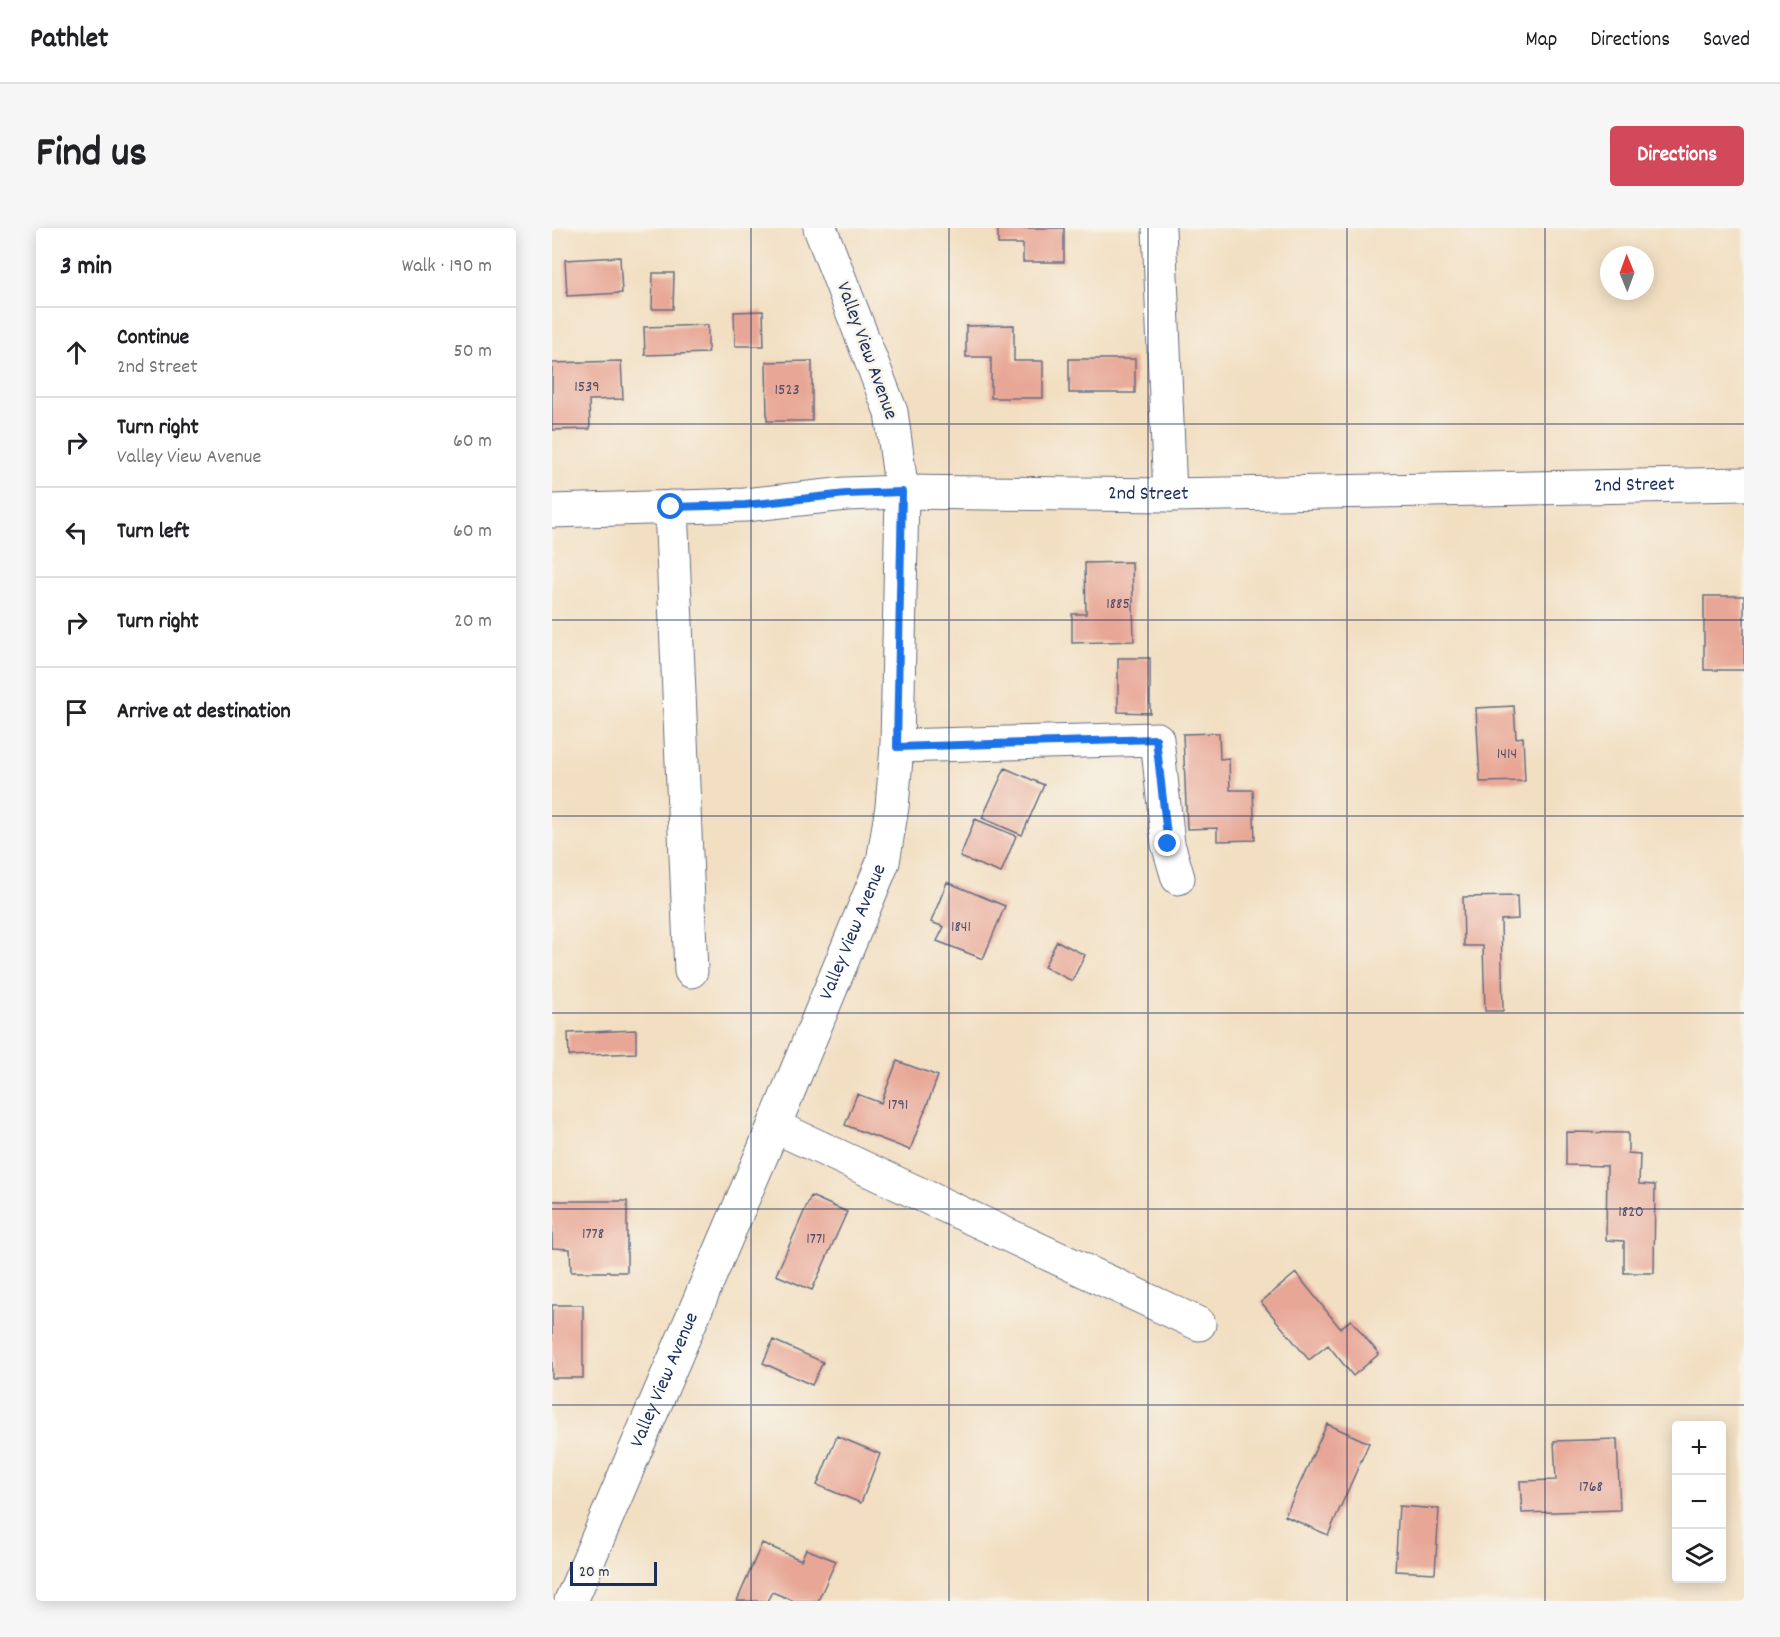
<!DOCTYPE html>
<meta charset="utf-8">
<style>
:root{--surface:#fff;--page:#f6f6f6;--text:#202124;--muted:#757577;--line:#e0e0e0;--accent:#d1495b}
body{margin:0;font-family:Dekko,sans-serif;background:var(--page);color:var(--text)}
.controls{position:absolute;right:18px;bottom:18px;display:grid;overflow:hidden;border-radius:6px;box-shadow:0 3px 15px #0003}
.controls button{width:54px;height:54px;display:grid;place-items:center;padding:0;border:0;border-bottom:2px solid var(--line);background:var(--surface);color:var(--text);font:30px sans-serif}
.compass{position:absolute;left:1048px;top:18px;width:54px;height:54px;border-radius:50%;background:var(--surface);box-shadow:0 3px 15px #0003;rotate:359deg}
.scale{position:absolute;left:18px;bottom:15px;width:87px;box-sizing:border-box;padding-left:6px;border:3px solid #1b2f5e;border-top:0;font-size:16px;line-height:21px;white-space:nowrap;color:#1b2f5e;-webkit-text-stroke:4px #f7f3e8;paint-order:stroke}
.stop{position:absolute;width:18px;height:18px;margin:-14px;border:4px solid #1a73e8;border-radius:50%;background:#fff}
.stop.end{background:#1a73e8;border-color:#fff;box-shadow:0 2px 6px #0008}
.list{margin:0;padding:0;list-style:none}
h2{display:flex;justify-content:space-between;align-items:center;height:78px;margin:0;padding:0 24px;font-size:26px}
h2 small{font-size:20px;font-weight:400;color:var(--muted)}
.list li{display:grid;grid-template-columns:39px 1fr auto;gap:18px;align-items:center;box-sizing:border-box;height:90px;padding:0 24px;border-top:2px solid var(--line)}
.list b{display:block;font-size:22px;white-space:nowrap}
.list p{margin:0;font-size:20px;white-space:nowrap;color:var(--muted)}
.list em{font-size:20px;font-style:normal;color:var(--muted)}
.icon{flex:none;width:33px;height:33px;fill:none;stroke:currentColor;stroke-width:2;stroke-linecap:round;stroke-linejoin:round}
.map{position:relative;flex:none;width:1192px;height:1373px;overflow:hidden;border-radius:6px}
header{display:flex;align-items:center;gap:36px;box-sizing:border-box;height:84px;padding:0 30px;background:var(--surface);border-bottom:2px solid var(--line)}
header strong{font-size:28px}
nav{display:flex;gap:33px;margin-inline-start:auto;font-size:21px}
.intro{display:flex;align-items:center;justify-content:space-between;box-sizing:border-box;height:144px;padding:0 36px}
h1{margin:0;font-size:42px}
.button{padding:15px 27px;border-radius:6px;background:var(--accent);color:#fff;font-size:21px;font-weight:700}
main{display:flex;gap:36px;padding:0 36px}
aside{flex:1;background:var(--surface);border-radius:6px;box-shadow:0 3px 15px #0003}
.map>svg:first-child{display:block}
.building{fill:#e8a796}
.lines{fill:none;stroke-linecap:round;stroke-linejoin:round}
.minor-casing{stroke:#666d81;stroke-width:35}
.minor{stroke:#fff;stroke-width:33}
.route{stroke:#1a73e8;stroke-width:8}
.grid{fill:none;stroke:#1b2f5e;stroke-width:1.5;stroke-opacity:0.55}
.labels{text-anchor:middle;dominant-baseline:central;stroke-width:5;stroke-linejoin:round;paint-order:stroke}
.number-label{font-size:16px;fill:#4e4d6c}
.street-label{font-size:20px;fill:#1b2f5e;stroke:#f7f3e8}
</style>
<header>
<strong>Pathlet</strong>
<nav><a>Map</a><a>Directions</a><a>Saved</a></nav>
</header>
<div class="intro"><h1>Find us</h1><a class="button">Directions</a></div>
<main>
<aside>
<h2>3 min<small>Walk · 190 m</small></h2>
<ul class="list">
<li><svg class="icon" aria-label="ahead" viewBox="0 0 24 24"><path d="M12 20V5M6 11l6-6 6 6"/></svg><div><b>Continue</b><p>2nd Street</p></div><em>50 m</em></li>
<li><svg class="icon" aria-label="right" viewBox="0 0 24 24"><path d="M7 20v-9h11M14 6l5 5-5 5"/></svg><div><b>Turn right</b><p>Valley View Avenue</p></div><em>60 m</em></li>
<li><svg class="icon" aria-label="left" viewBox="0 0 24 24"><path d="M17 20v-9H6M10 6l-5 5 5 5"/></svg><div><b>Turn left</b></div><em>60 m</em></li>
<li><svg class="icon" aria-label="right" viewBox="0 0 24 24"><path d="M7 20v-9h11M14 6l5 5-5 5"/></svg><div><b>Turn right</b></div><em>20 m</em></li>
<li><svg class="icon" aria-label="arrive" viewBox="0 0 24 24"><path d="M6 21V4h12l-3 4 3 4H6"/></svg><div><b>Arrive at destination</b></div></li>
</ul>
</aside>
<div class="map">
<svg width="1192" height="1373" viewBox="0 0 1192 1373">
<rect width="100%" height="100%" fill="#f7f3e8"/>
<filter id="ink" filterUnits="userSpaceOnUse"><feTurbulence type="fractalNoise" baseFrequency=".0167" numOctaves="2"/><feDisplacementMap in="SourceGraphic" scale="12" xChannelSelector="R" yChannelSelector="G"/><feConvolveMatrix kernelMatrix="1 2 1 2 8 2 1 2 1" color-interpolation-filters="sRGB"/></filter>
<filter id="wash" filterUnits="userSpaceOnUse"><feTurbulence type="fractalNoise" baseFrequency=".008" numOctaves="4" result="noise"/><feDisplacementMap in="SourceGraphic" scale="24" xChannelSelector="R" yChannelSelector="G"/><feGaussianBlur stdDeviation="1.35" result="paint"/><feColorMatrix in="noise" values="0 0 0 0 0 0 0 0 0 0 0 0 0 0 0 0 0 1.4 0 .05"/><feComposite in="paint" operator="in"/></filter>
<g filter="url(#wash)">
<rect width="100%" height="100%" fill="#f2dfc2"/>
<g id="blocks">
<path class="building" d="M446,0H512V34H471V16H446Z
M68,29L70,65L15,68L13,32Z
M101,45H122L121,81H100Z
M211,83L212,118H183L182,84Z
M156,97V125L93,127L92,99Z
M462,97V133H491V170H439V129H414V98Z
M517,131H583V165H517Z
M69,133L71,171L37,172L38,201L0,202V135Z
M260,133V193H215L214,134Z
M580,334L582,413L520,415V386H534L533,335Z
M1152,368H1192V442H1152Z
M566,430H598V485L566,484Z
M962,478L964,510L971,509L973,553L928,554L924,480Z
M667,505L668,531L677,530L678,562H701L703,612L665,613V600L635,601L631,506Z
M453,540L492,557L470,607L430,590Z
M423,591L464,608L449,645L408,629Z
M395,654L453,678L431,731L385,713L392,699L379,694Z
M965,668L966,691L949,692L951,783H933L931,718H912L911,669Z
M505,713L533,727L520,753L492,739Z
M84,802V825L17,828L16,805Z
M345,833L386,848L358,922L293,897L305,866L329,875Z
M1014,904L1076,905V925L1088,926L1087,956L1103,957L1102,1045H1072V1013L1054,1012L1055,938L1014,937Z
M259,968L295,984L260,1062L224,1047Z
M0,973H75V1044H19L18,1021L0,1020Z
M744,1045L788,1100L799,1092L827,1126L801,1148L776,1117L757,1132L709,1074Z
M0,1077H31V1150H0Z
M221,1112L271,1134L260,1157L211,1135Z
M775,1196L817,1215L776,1307L733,1288Z
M285,1208L328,1226L309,1275L265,1257Z
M1065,1211L1068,1282L970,1285L968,1253L1004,1252L1002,1213Z
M847,1278L887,1281L883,1345L843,1343Z
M210,1315L249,1332L254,1321L284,1333L266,1373H242L220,1364L215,1373H185Z"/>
</g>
</g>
<g filter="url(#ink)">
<use href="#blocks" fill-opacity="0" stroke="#666d81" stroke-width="1.5"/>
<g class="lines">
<g class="minor-casing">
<g id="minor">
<path d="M607,0L618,267"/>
<path d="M119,279L139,743"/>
<path id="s1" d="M0,283L193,277L294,266L350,264L618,267L1192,256"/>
<path d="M345,518L605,511L616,616L626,650"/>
<path d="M222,898L647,1096"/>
<path id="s2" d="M19,1373L222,898L331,634L340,579L345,518L350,264L339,184L268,0"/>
</g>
</g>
<use href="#minor" class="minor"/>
</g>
</g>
<g class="lines" filter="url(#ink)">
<path class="route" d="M119,279L193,277L294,266L350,264L345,519L604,511L616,616"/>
</g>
<path class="grid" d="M199,0V1373M397,0V1373M596,0V1373M795,0V1373M993,0V1373M0,196H1192M0,392H1192M0,588H1192M0,785H1192M0,981H1192M0,1177H1192"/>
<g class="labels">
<g class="number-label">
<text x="35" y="159">1539</text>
<text x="235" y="162">1523</text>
<text x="566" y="376">1885</text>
<text x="955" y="526">1414</text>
<text x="409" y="699">1841</text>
<text x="346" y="877">1791</text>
<text x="1079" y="984">1820</text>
<text x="41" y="1006">1778</text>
<text x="264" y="1011">1771</text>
<text x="1039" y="1259">1768</text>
</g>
<g class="street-label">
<text transform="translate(314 123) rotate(70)">Valley View Avenue</text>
<text stroke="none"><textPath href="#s1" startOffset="1083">2nd Street</textPath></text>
<text stroke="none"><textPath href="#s1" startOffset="597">2nd Street</textPath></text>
<text stroke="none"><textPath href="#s2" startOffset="726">Valley View Avenue</textPath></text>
<text stroke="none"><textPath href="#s2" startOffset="240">Valley View Avenue</textPath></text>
</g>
</g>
</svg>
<div class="controls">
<button>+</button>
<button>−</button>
<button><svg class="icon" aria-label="layers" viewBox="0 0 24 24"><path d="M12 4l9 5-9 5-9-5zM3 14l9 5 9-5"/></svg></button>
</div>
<svg class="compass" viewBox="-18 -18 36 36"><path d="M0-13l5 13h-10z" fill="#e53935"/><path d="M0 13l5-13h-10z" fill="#757577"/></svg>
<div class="scale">20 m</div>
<div class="stop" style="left:119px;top:279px"></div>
<div class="stop end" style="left:616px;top:616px"></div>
</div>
</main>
